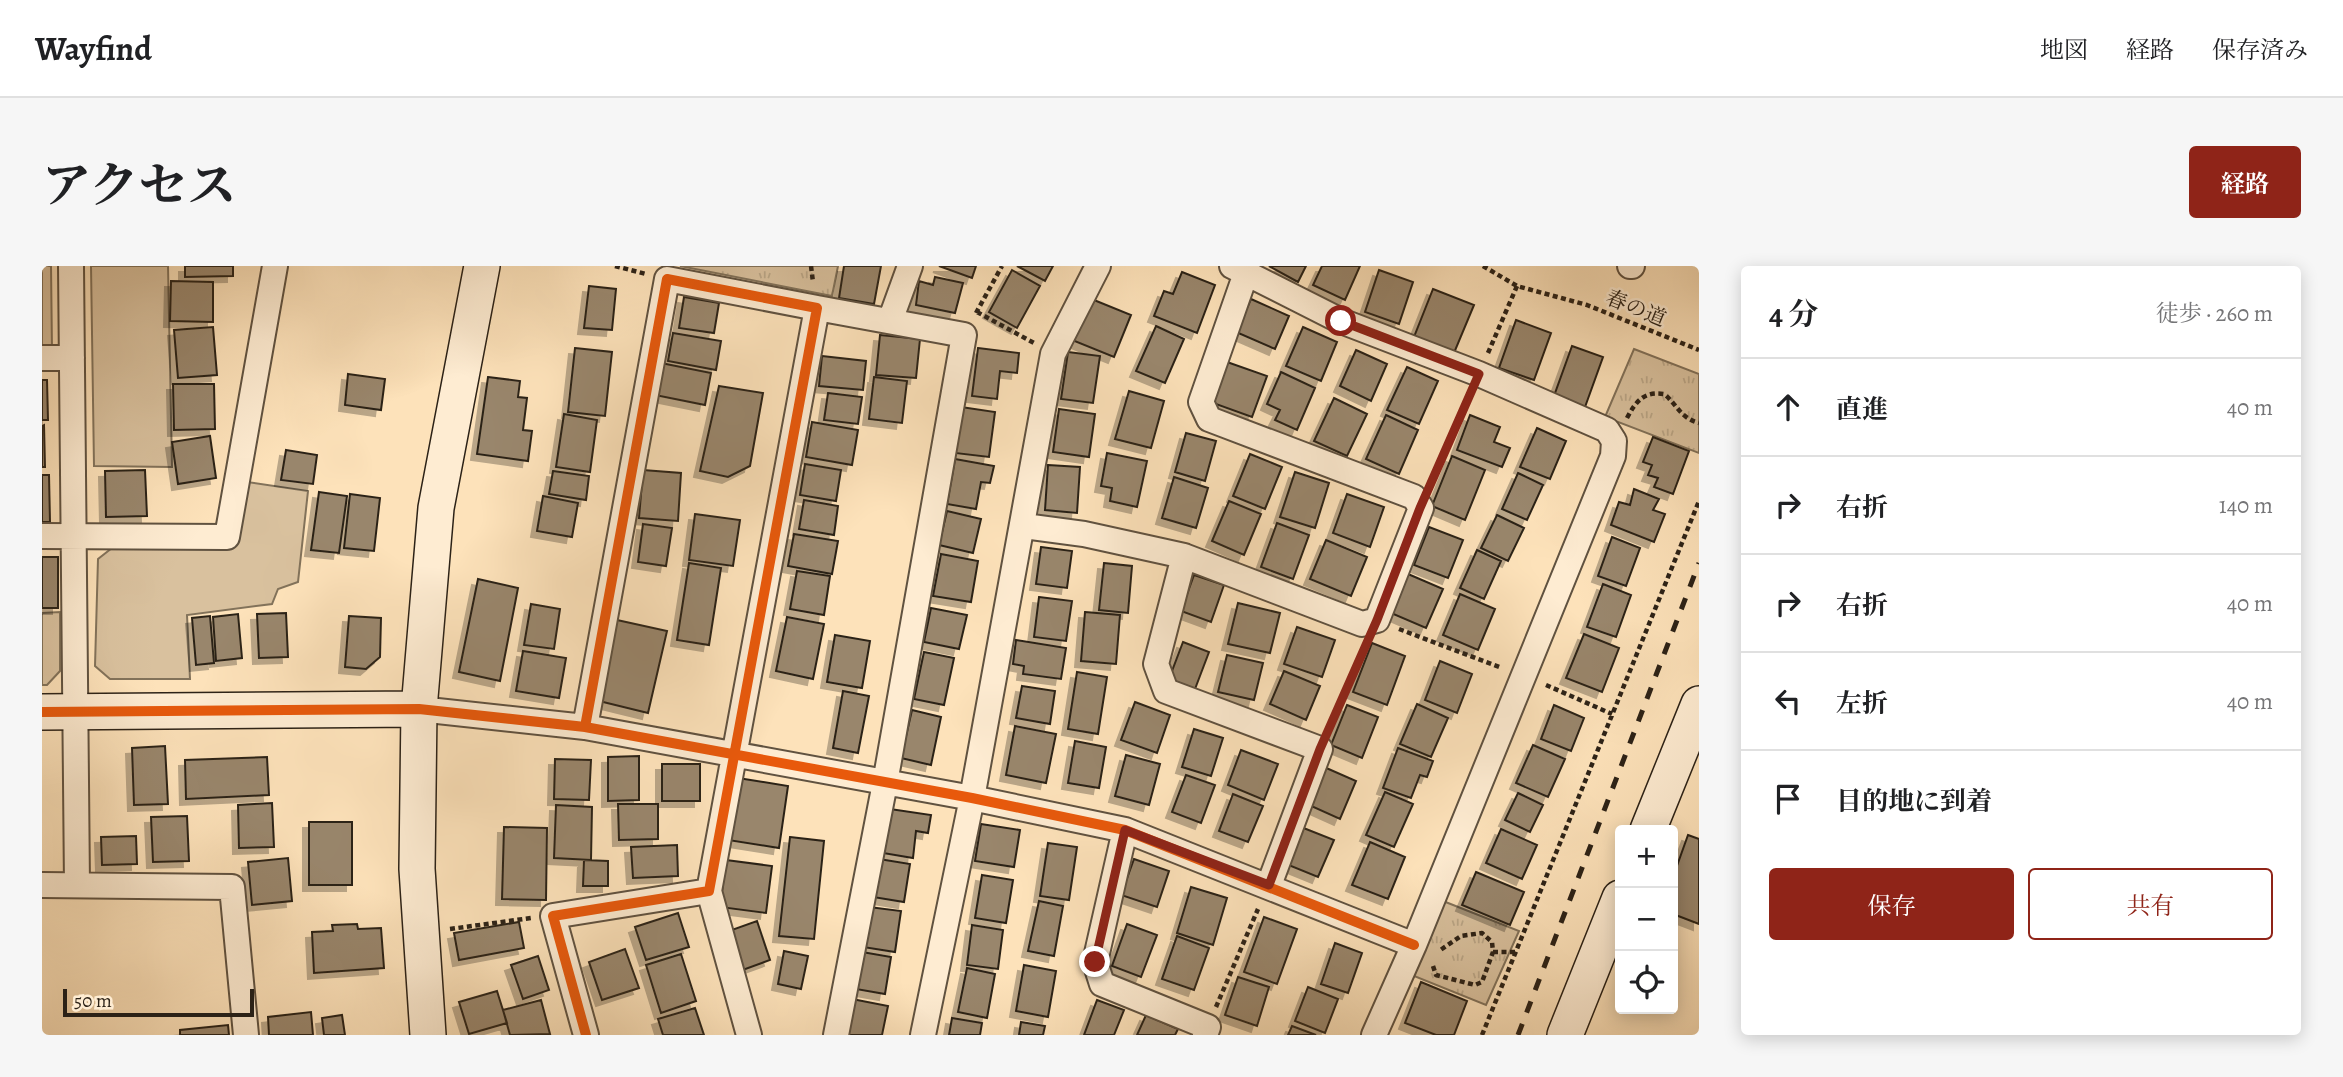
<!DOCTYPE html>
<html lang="ja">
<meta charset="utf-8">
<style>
:root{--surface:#fff;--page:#f6f6f6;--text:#202124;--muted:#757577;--line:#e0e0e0;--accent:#8f2418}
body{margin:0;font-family:Alegreya,"Noto Serif JP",serif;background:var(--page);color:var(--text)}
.controls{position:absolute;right:21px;bottom:21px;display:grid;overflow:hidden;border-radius:7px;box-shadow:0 4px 18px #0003}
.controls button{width:63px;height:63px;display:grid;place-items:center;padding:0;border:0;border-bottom:2px solid var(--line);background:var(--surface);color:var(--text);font:35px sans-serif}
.scale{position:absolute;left:21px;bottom:18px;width:191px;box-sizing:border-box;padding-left:7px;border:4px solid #2c2217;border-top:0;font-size:19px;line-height:24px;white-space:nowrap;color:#2c2217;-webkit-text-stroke:5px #feecd2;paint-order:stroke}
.stop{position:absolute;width:21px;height:21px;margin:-16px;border:5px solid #8f2418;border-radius:50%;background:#fff}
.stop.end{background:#8f2418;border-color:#fff;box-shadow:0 2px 7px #0008}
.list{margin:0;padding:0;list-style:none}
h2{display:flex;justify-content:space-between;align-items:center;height:91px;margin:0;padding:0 28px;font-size:30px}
h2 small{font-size:23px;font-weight:400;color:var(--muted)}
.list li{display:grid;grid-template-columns:46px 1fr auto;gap:21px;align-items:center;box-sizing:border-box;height:98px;padding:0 28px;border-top:2px solid var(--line)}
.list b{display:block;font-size:26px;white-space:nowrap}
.list em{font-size:23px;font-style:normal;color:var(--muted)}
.actions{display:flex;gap:14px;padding:21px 28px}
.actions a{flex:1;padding:16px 0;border:2px solid var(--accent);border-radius:7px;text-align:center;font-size:24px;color:var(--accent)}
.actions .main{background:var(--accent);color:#fff}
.icon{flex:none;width:38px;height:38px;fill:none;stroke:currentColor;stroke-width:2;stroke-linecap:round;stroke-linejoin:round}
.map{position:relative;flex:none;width:1657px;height:769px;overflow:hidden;border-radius:7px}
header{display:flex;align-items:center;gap:42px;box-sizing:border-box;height:98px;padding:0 35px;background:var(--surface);border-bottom:2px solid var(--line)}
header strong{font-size:33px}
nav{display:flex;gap:38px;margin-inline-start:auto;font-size:24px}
.intro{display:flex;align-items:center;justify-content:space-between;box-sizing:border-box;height:168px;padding:0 42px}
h1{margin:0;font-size:49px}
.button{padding:18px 32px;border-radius:7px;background:var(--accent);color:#fff;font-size:24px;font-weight:700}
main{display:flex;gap:42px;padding:0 42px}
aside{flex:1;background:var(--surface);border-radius:7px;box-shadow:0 4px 18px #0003}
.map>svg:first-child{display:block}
.green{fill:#d9c19e;stroke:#82725a;stroke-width:2}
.park{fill:url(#park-tufts);stroke:#82725a;stroke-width:2}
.building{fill:#99866c;stroke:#2c2217;stroke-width:2;filter:url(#shadow)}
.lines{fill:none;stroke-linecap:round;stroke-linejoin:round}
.street-casing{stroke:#605240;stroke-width:28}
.secondary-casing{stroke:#2c2217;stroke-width:38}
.path{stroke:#2c2217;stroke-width:4.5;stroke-dasharray:5 3.5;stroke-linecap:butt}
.street{stroke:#feecd2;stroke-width:24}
.secondary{stroke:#feecd2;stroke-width:35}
.rail{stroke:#2c2217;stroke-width:5;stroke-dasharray:12 12;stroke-linecap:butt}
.cycleway-casing{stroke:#feecd2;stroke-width:15}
.cycleway{stroke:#e8590c;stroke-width:10}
.route{stroke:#8f2418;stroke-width:9}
.labels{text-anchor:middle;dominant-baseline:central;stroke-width:5;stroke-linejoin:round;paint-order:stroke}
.street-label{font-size:21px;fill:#2c2217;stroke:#feecd2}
</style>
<header>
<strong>Wayfind</strong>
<nav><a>地図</a><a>経路</a><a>保存済み</a></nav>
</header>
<div class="intro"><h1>アクセス</h1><a class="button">経路</a></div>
<main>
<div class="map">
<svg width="1657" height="769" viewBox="0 0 1657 769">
<defs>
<pattern id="park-tufts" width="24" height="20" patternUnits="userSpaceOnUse" patternTransform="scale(1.75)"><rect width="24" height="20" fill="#d9c19e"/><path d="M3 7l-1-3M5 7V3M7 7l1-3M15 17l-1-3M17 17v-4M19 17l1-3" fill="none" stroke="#baa687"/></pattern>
<filter id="shadow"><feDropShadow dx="-6" dy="6" stdDeviation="0" flood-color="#0004"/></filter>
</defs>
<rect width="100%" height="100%" fill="#fde2ba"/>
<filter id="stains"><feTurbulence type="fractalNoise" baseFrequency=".00286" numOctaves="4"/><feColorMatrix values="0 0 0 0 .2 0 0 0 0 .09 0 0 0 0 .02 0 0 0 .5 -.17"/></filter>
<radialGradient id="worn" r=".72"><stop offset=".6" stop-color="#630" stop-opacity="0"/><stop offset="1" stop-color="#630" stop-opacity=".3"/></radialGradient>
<path class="green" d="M0,0H9L10,84H0Z
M49,0H126L130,201L52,200Z
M205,216L266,225L256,316L236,323L230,338L145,349L148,413H68L53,400L56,293L70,282H191Z
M18,346V405L5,419H0V347Z"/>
<path class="park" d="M638,0H796L790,30Z
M1592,83L1657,108V187L1563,151Z
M1401,635L1477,665L1444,739L1372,710Z"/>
<path class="building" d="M143,0H191V10L143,11Z
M802,0H839L832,38L797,32Z
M897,0H934L930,12Z
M975,0H1011L1003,15Z
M1227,0H1264L1256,16Z
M1280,0H1318L1303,34L1271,19Z
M970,4L998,20L975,62L947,46Z
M1337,4L1371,16L1357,58L1323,46Z
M1140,6L1173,19L1155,67L1112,50L1122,25L1131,28Z
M893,11L921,17L913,47L874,39L877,15L891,19Z
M129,15L171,16V56L128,55Z
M547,20L574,23L570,64L542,62Z
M1391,23L1432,39L1412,87L1372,71Z
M642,31L677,37L672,67L637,62Z
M1047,32L1089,49L1072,91L1030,74Z
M1209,33L1247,50L1233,83L1194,66Z
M1474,54L1509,67L1492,114L1457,102Z
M1114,60L1142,73L1123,117L1094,105Z
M171,61L175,109L136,112L132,64Z
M1261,61L1295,76L1279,115L1244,100Z
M631,67L679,75L674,104L626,95Z
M838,69L878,73L874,112L834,109Z
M1530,80L1561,91L1543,141L1512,130Z
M533,82L570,86L563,150L526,146Z
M936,82L977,87L975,107L958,105L955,133L930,130Z
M1314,84L1345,98L1329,135L1298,120Z
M1026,86L1058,90L1051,137L1019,133Z
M780,90L824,95L821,124L777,120Z
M1185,96L1225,110L1210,151L1171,137Z
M619,97L669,107L663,139L613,129Z
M1365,101L1396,115L1377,158L1345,144Z
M1239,106L1273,122L1255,164L1233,154L1238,144L1225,138Z
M306,108L343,113L339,144L303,139Z
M446,111L478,115L476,131L485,132L481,164L490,165L486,195L435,188Z
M832,111L865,115L860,157L827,153Z
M0,114H5L6,154H0Z
M131,118H172L173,163L132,164Z
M677,120L721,127L708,200L686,211L658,205Z
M1087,125L1122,135L1109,182L1073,173Z
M786,127L820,131L816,158L782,154Z
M1292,132L1325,148L1305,190L1272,175Z
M919,141L953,146L947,191L913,187Z
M1017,143L1053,148L1047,191L1011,186Z
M522,148L555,154L548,206L514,201Z
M1344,149L1376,164L1357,208L1324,193Z
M1428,149L1458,161L1452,176L1468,182L1460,201L1415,184Z
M770,156L816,164L810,199L764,191Z
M2,159L3,201H0V160Z
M1495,162L1524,175L1508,213L1478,201Z
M1144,167L1174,175L1163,215L1133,206Z
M168,170L174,212L136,218L130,176Z
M1611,171L1647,185L1631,228L1612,221L1616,212L1606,209L1610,199L1601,196Z
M244,184L275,189L271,218L239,214Z
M1065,187L1105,195L1095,241L1068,235L1070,222L1059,220Z
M1208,188L1240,201L1223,243L1191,230Z
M1410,190L1443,204L1423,254L1390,240Z
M913,193L952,200L948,217L939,216L934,243L905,238Z
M763,198L799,204L794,235L758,229Z
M1006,199L1038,201L1035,247L1003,244Z
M103,204L105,250L64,251L63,205Z
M601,204L639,207L636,255L597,252Z
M511,205L547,210L544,234L507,228Z
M1253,206L1287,217L1273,262L1238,251Z
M1476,207L1501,219L1485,254L1460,243Z
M0,209H7L8,256H0Z
M1132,211L1166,222L1154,262L1120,252Z
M1592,223L1617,233L1611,244L1623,248L1612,276L1569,259L1577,236L1588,239Z
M277,226L305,230L297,287L269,284Z
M308,228L338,232L332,285L302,282Z
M1305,228L1342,241L1328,281L1291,267Z
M501,230L536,237L530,271L495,265Z
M762,234L796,240L792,269L757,263Z
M1187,235L1219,248L1202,289L1170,275Z
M905,245L939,253L931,287L897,279Z
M653,248L698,254L691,300L647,294Z
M1455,249L1482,262L1466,295L1439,282Z
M1235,257L1267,269L1251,313L1219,301Z
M601,258L630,262L624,300L596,296Z
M1387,261L1421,274L1406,312L1372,299Z
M752,268L796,275L790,308L746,300Z
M1570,271L1598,282L1584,320L1556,310Z
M1284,274L1325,291L1309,330L1268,313Z
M999,281L1030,285L1025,322L994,318Z
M1435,284L1459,295L1442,333L1418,322Z
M899,288L936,295L929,336L891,330Z
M0,291H16V342H0Z
M647,297L679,302L667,379L635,374Z
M1062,297L1090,300L1086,347L1057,344Z
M755,305L788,310L782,349L748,343Z
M1366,308L1401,323L1384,362L1349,347Z
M1152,309L1182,319L1169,356L1139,345Z
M436,313L476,322L458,415L417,406Z
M1561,318L1589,329L1574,371L1545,361Z
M1418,328L1453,343L1436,384L1401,369Z
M997,331L1030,335L1024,375L992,371Z
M1196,337L1238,347L1228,387L1186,378Z
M489,338L518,343L512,383L482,379Z
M889,342L925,349L917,383L882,376Z
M1043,346L1078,349L1074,398L1039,395Z
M244,347L246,391L217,392L215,348Z
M196,348L200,392L174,395L171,351Z
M168,350L172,397L154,399L150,352Z
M307,350L339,352L338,391L324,403L303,401Z
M745,351L782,358L771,413L734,405Z
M575,354L625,365L606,447L557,435Z
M1255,361L1293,374L1280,411L1242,398Z
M1542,368L1577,382L1560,426L1524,412Z
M793,369L828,375L820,422L785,416Z
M974,374L1024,382L1019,413L981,408L982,400L971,398Z
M1141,376L1167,386L1153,423L1127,413Z
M1330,377L1363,390L1345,439L1311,426Z
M481,385L524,392L517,432L474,425Z
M882,386L912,392L902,439L872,433Z
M1185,389L1221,397L1212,434L1176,426Z
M1398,395L1430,408L1415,447L1383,434Z
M1242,405L1278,420L1264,454L1228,438Z
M1035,406L1065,411L1056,468L1026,463Z
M980,420L1013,425L1008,458L974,452Z
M801,425L827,430L816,487L791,482Z
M1093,436L1128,449L1115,487L1079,474Z
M1375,438L1406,452L1389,491L1358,478Z
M1305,439L1336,451L1320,492L1289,479Z
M1512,439L1542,452L1529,485L1499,473Z
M870,444L899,451L889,499L859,492Z
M973,460L1014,468L1004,517L964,509Z
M1152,463L1181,472L1169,510L1140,501Z
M1033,475L1064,481L1057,522L1026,517Z
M1491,479L1523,493L1506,531L1474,517Z
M123,480L126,538L92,539L90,482Z
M1356,482L1391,495L1385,511L1378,509L1369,532L1341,522Z
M1199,484L1236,498L1222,534L1186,519Z
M1084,489L1118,498L1107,539L1073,530Z
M597,490V534L566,535V491Z
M225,491L227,529L144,533L143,494Z
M513,493L549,494L547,534L512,533Z
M620,498H658V535H620Z
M1282,501L1314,515L1298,553L1267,539Z
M1144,509L1173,519L1159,557L1130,546Z
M696,512L746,520L737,582L686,574Z
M1343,526L1371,538L1352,581L1324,569Z
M1476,527L1501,539L1488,566L1463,554Z
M1191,528L1221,540L1206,576L1177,565Z
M230,537L232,581L197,582L196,539Z
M576,538H616V573L577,574Z
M514,539L550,541L549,594L512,592Z
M848,543L889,549L886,567L874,565L871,592L841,587Z
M145,550L147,595L111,596L109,551Z
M267,556H310V619H267Z
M939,558L978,564L972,601L933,595Z
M462,561L505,562L504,634L460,633Z
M1259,561L1292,574L1276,611L1244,598Z
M1459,563L1495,579L1480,613L1444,597Z
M1646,569L1657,573V658L1631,648V611Z
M94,570L95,598L60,599L59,571Z
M748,571L782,575L772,673L737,670Z
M1328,576L1363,591L1346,633L1310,619Z
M1006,577L1035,581L1027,634L998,630Z
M635,579L636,610L591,612L589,581Z
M246,592L250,635L210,639L206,596Z
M837,593L868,598L862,636L831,631Z
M1092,593L1127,605L1115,641L1079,629Z
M542,594L566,595V620H541Z
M684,594L730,600L724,647L678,641Z
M1434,606L1482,626L1468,659L1420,639Z
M940,609L971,614L964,657L933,652Z
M1149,621L1185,632L1171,679L1135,667Z
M997,635L1021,640L1012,690L986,685Z
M827,641L859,645L853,686L821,681Z
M636,647L647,681L604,694L593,661Z
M1222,651L1255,663L1235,718L1202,706Z
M715,655L728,694L698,705L684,666Z
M477,656L482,682L417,694L412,667Z
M315,658L316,663L339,662L342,702L272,707L270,666L291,665L290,659Z
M1085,658L1115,669L1099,711L1070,700Z
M930,659L961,664L956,703L925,699Z
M1135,670L1167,682L1152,724L1120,713Z
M1293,677L1320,687L1306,727L1279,718Z
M583,683L597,722L560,734L547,696Z
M742,685L766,690L759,723L736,718Z
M820,686L849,691L843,728L814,723Z
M639,688L654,735L619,747L604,699Z
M496,690L507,724L481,733L469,699Z
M982,699L1014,705L1006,751L974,745Z
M925,702L953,708L945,752L916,746Z
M1196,711L1227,721L1215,760L1183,749Z
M1379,716L1425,735L1412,769H1394L1363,757Z
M1266,721L1296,733L1283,767L1253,755Z
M455,725L465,757L427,768L417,736Z
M810,733L846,740L840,769H804Z
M499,734L508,768L468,769L461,744Z
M1055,734L1082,744L1072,769H1042Z
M653,742L662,769H621L616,753Z
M269,746L271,769H227L226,751Z
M300,749L303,769H282L280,752Z
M1104,749L1136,763L1133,769H1095Z
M910,752L940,757L938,769H907Z
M979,756L1003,760L1001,769H977Z
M186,759L187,769H138V764Z
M1250,760L1274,769H1246Z"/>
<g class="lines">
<g class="street-casing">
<path id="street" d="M29,0L35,619
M1190,0L1299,55L1437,108L1565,164L1572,175L1571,190L1372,679L1332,769
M1588,0H1590
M775,42L922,69L843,517L794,769
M848,55L868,0
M0,92H30
M982,260L1042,268L1142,290L1114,398L1124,425L1278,483L1227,619
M0,270L185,271L233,0
M1142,290L1320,358L1335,354L1379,242L1372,231L1167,153L1159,136L1204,7
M377,443L543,461L930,532L1083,564L1372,679
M543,461L625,13L775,42L667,625L511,650L544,769
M1083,564L1053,696L1060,718L1166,761L1163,769
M0,619L190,621L204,769
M667,625L707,769
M881,769L930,532L1011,88L1056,0"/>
</g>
<g class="secondary-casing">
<path id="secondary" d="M0,446L377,443
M1606,564L1657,438
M386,769L375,603L377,443L394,242L440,0
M1523,769L1578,632"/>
</g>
<path class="path" d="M573,0L604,8
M769,0L771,16
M1441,0L1475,20L1545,39L1657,84
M935,46L992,77
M934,47L960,0
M1446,87L1475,20
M1585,152C1594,135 1602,125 1622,128C1635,138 1638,152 1657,157
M1390,215L1427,130
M1357,363L1460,402
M1504,419L1570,448
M1287,461L1322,383
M408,663L489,652
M1451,686H1474
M1391,700L1394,709L1433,719L1440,716L1451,686L1450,676L1440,667L1419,670L1397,685
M1174,741L1216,643
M1440,769L1657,235"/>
<use href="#street" class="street"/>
<use href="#secondary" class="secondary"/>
<path class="rail" d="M1476,769L1657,297"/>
<g class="cycleway-casing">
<path id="cycleway" d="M0,446L377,443L543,461L930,532L1083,564L1372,679
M543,461L625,13L775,42L667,625L511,650L544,769"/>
</g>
<use href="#cycleway" class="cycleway"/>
</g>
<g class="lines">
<path class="route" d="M1053,696L1083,564L1227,619L1278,483L1335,354L1378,242L1437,108L1299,55"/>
</g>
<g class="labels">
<g class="street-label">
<text transform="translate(1594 42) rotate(22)">春の道</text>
</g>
</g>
<rect width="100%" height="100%" filter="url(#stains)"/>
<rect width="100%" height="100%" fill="url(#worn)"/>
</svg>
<div class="controls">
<button>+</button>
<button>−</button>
<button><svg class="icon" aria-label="locate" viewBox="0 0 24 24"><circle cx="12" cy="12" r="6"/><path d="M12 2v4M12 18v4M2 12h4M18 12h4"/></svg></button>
</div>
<div class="scale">50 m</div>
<div class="stop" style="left:1299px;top:55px"></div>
<div class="stop end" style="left:1053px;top:696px"></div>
</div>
<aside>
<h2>4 分<small>徒歩 · 260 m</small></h2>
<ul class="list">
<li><svg class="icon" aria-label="ahead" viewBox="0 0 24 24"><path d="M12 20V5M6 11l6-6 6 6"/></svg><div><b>直進</b></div><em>40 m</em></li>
<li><svg class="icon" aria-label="right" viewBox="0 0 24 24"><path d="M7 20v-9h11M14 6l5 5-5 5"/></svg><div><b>右折</b></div><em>140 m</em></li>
<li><svg class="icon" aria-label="right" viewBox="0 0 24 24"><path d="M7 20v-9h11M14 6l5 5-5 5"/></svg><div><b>右折</b></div><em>40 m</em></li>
<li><svg class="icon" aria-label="left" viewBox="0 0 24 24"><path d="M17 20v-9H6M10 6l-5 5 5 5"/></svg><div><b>左折</b></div><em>40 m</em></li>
<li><svg class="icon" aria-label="arrive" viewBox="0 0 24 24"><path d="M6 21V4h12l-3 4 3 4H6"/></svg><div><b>目的地に到着</b></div></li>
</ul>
<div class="actions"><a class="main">保存</a><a>共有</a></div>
</aside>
</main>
